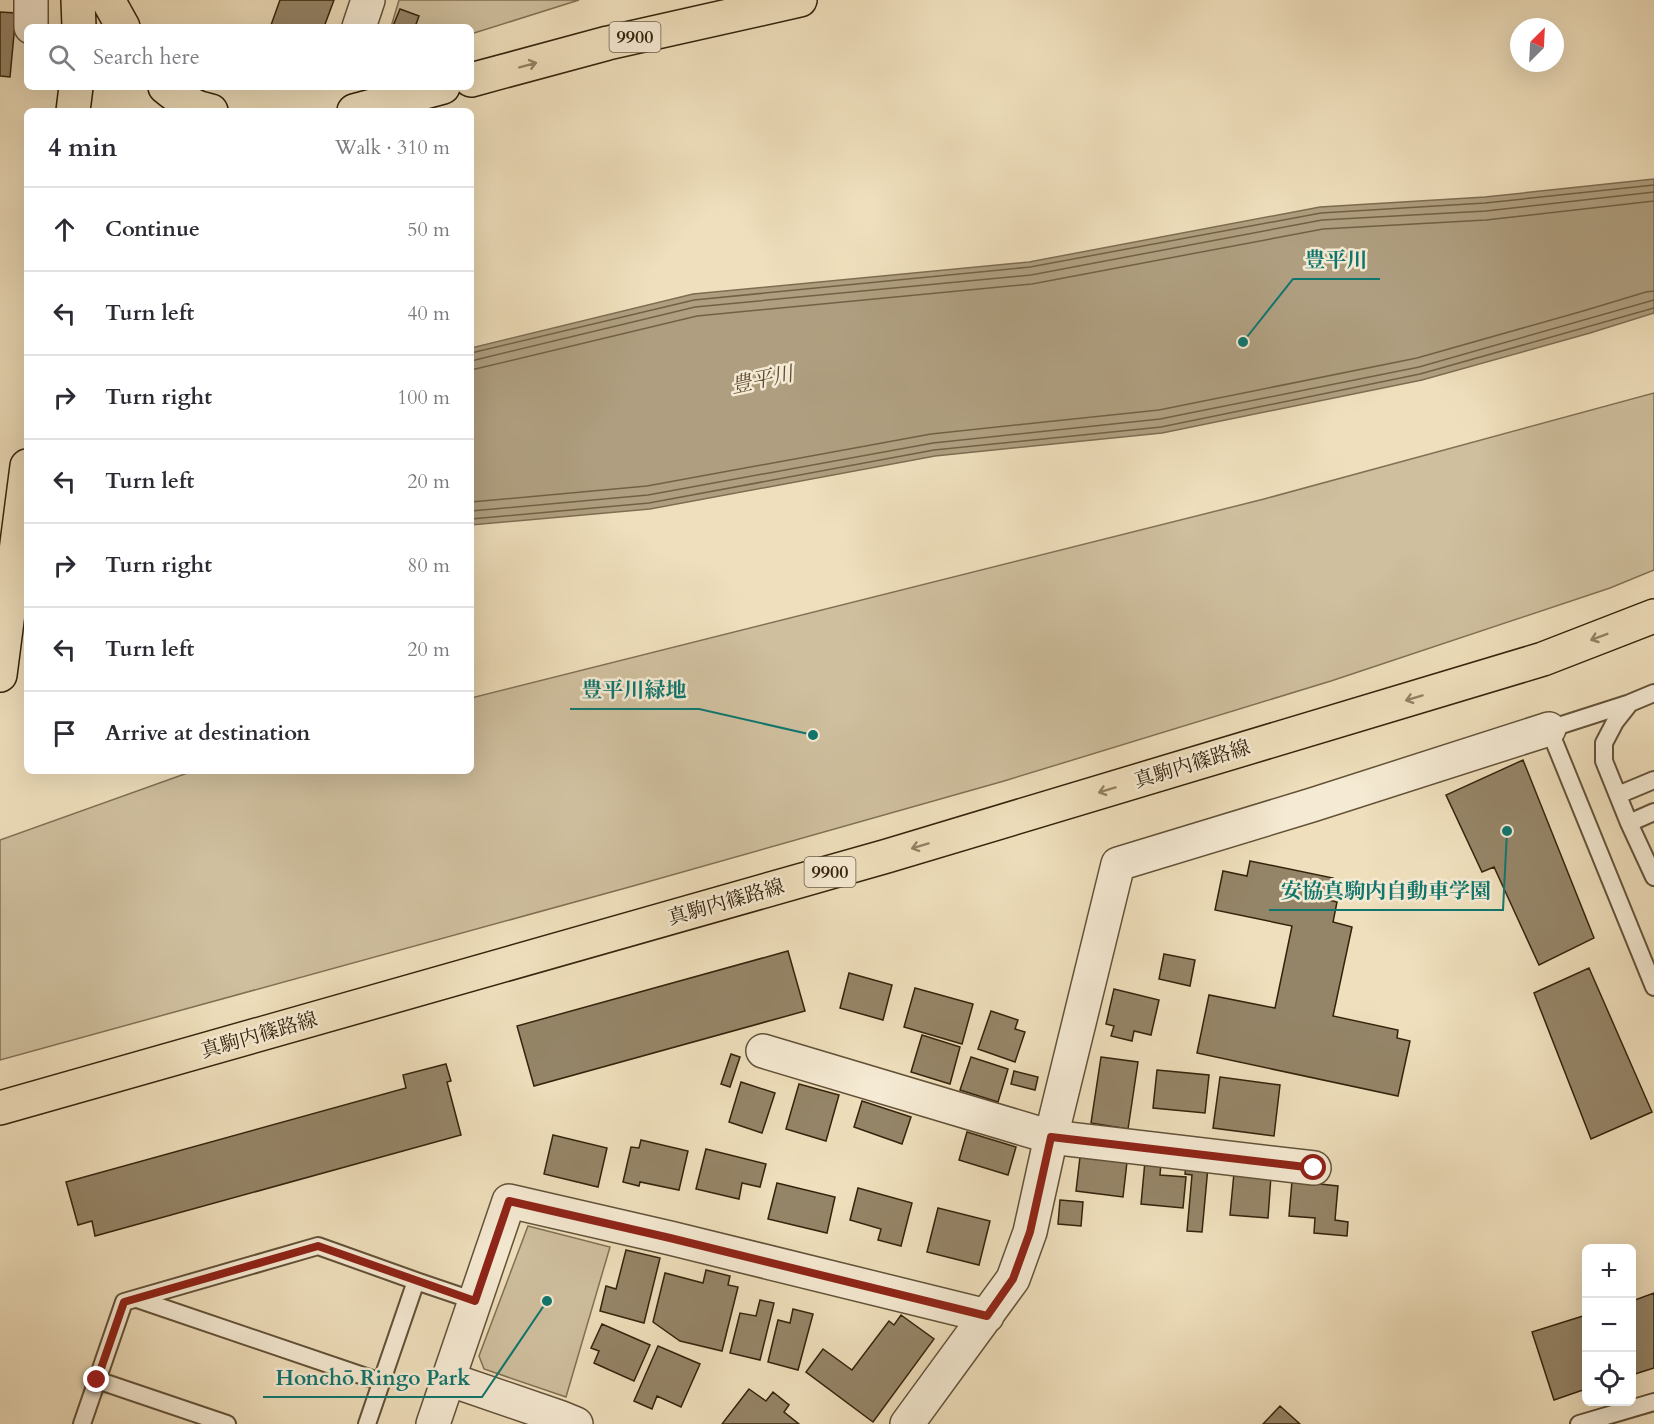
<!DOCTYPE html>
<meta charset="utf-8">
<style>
:root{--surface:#fff;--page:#f2f2f3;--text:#2b2b33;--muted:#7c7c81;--line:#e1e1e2}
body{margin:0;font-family:Cardo,"Noto Serif JP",serif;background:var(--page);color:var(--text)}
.controls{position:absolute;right:18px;bottom:18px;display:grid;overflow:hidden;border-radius:9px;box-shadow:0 6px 24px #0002}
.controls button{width:54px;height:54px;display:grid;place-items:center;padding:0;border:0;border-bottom:2px solid var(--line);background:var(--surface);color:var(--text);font:30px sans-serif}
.compass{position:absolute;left:1510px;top:18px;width:54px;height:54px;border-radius:50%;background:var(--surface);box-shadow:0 6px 24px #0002;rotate:24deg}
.stop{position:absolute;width:18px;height:18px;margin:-14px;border:4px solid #8f2418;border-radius:50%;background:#fff}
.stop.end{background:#8f2418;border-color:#fff;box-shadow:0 2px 6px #0008}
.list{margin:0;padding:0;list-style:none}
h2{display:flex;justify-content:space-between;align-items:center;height:78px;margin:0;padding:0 24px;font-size:26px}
h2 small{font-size:20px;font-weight:400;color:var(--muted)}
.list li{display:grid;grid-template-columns:39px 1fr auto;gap:18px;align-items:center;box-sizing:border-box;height:84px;padding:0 24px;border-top:2px solid var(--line)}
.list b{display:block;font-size:22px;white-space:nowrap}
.list em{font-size:20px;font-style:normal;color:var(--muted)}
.icon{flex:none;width:33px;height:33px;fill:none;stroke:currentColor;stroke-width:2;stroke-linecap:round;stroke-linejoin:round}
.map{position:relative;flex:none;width:1654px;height:1424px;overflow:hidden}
.search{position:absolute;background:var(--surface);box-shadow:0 6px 24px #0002;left:24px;top:24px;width:450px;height:66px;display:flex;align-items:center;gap:15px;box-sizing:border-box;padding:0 21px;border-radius:9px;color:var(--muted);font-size:22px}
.panel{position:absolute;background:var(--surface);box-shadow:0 6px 24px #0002;left:24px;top:108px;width:450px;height:666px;border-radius:9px}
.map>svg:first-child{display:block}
.green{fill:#cfbf9e;stroke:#827155;stroke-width:1.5}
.water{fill:#af9f80;stroke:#7e6d52;stroke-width:1.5}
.pier{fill:#efdfbc}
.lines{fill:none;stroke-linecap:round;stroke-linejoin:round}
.shore{stroke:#726146;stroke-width:1.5}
.building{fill:#958568;stroke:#34230c;stroke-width:1.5}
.service-casing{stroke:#635238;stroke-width:20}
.minor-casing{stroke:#635238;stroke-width:36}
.primary-casing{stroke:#34230c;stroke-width:36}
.service{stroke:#f5ead3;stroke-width:16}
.minor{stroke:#f5ead3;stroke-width:33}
.primary{stroke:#efdfbc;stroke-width:33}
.oneway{stroke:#928164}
.route{stroke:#8f2418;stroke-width:8}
.labels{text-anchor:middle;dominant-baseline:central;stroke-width:5;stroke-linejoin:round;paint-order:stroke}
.shield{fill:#f5ead3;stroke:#6e5f48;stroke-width:1.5}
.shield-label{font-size:18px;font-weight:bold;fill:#34230c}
.street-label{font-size:20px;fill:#34230c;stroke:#f5ead3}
.water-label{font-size:21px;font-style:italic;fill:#5f4e35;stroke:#f5ead3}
.leader{fill:none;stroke:#0f766e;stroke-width:2}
.callout-dot{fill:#0f766e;stroke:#f5ead3;stroke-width:2}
.callout-label{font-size:21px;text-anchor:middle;font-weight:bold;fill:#0f766e;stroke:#f5ead3;stroke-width:5;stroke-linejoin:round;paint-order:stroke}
</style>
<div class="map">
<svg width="1654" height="1424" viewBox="0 0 1654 1424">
<rect width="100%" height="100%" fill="#efdfbc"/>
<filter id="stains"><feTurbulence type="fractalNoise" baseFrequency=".00333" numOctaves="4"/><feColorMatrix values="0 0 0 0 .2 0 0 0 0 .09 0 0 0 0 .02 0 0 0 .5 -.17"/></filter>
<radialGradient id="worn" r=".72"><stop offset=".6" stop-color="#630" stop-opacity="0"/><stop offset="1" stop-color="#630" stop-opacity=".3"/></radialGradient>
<path class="green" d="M399,0H579L471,34V27H391Z
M1654,393V570L1610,588L1331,681L1004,781L633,886L0,1060V840L193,771H471V698L1264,499Z
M528,1226L610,1247L566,1397L484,1369L479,1356Z"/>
<path class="water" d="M1654,179V313L1590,333L1422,380L1162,433L935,456L650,509L471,525V348L693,294L1029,262L1320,207L1485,197Z"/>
<path class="pier" d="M27,437V597L0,602V444Z"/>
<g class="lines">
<path class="shore" d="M471,353L694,300L1030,267L1321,213L1485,203L1654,185
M471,361L695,307L1031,275L1322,220L1486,211L1654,192
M471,370L697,316L1032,284L1323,229L1486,220L1654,201
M471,502L647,486L931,434L1159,410L1417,358L1583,311L1646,292L1654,291
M471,511L648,495L933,443L1160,419L1419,367L1654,300
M471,519L649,503L934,450L1161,427L1420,374L1654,308"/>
</g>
<path class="building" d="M280,0H334L324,27H276L271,25Z
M400,9L419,16L415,27L393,26Z
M0,12L16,13L10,77L0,76Z
M1523,760L1594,938L1539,965L1494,867L1482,872L1446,795Z
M1250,861L1333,878L1329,900L1337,902L1333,922L1352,927L1333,1016L1398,1030L1397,1038L1410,1041L1398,1096L1197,1053L1209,995L1275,1008L1292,926L1215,910L1223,871L1247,876Z
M788,951L805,1011L534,1086L517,1026Z
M1164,954L1195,960L1190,986L1159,979Z
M1589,968L1652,1112L1591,1139L1534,993Z
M849,973L892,985L883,1020L840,1008Z
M915,988L973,1004L962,1044L904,1027Z
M1114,989L1159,1000L1151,1035L1134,1031L1132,1041L1111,1036L1114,1026L1106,1024Z
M991,1011L1018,1020L1015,1029L1025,1032L1015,1062L978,1049Z
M922,1035L960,1047L950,1084L911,1072Z
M731,1054L740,1057L730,1087L721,1084Z
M971,1057L1008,1069L998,1102L960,1090Z
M1101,1057L1138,1062L1128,1129L1091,1123Z
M446,1064L451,1081L447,1082L461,1135L95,1236L92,1221L78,1225L66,1182L406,1088L403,1075Z
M1157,1070L1209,1075L1205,1113L1153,1108Z
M1014,1071L1038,1077L1035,1090L1011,1084Z
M1220,1077L1280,1085L1274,1136L1213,1128Z
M741,1082L775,1093L762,1133L729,1122Z
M799,1084L839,1095L826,1141L786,1129Z
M862,1101L911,1117L902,1144L854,1127Z
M967,1132L1016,1147L1008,1175L959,1160Z
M553,1135L607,1148L598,1187L544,1174Z
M641,1140L688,1151L679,1190L640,1182L639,1186L623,1182L631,1147L639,1148Z
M706,1149L766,1164L760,1187L742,1183L739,1199L696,1189Z
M1080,1157L1127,1162L1123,1197L1076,1191Z
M1145,1161L1161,1163L1160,1175L1186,1177L1183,1208L1141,1204Z
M1186,1165L1208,1167L1202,1232L1187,1231L1192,1175L1185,1174Z
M1234,1173L1271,1176L1268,1218L1230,1215Z
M1292,1181L1338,1186L1335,1220L1348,1222L1347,1236L1314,1233L1315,1218L1289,1216Z
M777,1183L835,1197L827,1233L768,1219Z
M858,1188L912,1203L901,1246L878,1240L881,1229L850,1220Z
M1060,1200L1083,1202L1081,1226L1058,1224Z
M938,1208L990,1221L979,1265L927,1252Z
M626,1250L660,1258L644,1323L600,1311L606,1286L616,1289Z
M706,1270L730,1276L728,1285L738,1287L722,1351L680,1341L653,1322L665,1273L703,1283Z
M1654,1293V1368L1632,1375V1301Z
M760,1300L774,1303L760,1360L730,1353L740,1313L756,1316Z
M793,1309L813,1314L798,1370L768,1362L778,1320L790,1323Z
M901,1315L934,1339L873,1422L806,1372L823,1349L852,1370L889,1321L894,1325Z
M1586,1315V1389L1554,1400L1532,1332Z
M602,1324L650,1345L634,1381L594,1363L599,1351L591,1348Z
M658,1346L700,1364L681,1407L657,1396L652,1409L634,1401Z
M749,1389L766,1401L773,1392L789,1405L784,1412L799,1424H722Z
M1280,1406L1300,1424H1263Z"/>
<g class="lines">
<g class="service-casing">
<path id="service" d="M1654,693L1630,703L1615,722L1604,743V761L1629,823L1654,877
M1630,703L1549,729L1654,987
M1618,795L1654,780
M1629,823L1654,812
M137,1299L381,1382
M97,1380L227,1424
M82,1424L124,1302L318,1246L416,1281
M367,1424L416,1281L475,1301
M1579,1424L1654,1402"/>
</g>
<g class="minor-casing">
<path id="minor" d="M31,0V27
M359,27L368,0
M763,1051L1051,1137L1314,1168
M448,1379L559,1417L576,1424
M433,1424L509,1201L670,1238L987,1316
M907,1424L1013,1279L1030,1232L1051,1137L1118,864L1312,805L1549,729"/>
</g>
<g class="primary-casing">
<path id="primary" d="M78,0L79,27
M108,0L123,27
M471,80L608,43L800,0
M165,87C178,98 194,108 211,111
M73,111L76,87
M354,111L443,87
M0,675L27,466
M0,1108L887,856L1543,659L1654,616"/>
</g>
<use href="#service" class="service"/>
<use href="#minor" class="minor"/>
<use href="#primary" class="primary"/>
</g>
<defs><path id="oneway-shaft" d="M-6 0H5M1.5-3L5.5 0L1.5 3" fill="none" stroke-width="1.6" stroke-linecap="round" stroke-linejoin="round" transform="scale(1.5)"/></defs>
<g class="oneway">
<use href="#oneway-shaft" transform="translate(528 65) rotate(-15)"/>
<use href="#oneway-shaft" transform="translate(1599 637) rotate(159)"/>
<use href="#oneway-shaft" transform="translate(1414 698) rotate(163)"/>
<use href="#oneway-shaft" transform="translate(1107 790) rotate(163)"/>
<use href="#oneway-shaft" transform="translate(920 846) rotate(163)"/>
</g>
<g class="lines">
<path class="route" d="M97,1380L124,1302L318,1246L475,1301L509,1201L670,1238L987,1316L1013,1279L1030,1232L1051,1137L1314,1168"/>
</g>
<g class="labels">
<g class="shield">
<rect x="609.5" y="22" width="51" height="30" rx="4.5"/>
<rect x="804.5" y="857" width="51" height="30" rx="4.5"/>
</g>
<g class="shield-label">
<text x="635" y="37">9900</text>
<text x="830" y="872">9900</text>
</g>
<g class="street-label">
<text transform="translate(1192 764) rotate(-17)">真駒内篠路線</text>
<text transform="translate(726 902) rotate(-16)">真駒内篠路線</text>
<text transform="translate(259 1035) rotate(-16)">真駒内篠路線</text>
</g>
<g class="water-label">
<text transform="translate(762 380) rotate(-12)">豊平川</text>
</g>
</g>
<path class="leader" d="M1243 342L1293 279H1380M813 735L699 709H570M1507 831L1503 910H1269M547 1301L482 1397H263"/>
<g class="callout-dot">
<circle cx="1243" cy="342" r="6"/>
<circle cx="813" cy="735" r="6"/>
<circle cx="1507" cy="831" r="6"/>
<circle cx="547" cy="1301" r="6"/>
</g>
<g class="callout-label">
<text x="1336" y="267">豊平川</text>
<text x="634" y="697">豊平川緑地</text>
<text x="1386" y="898">安協真駒内自動車学園</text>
<text x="373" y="1385">Honchō Ringo Park</text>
</g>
<rect width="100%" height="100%" filter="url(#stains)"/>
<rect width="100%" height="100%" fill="url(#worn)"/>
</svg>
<div class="controls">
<button>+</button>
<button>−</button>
<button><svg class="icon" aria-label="locate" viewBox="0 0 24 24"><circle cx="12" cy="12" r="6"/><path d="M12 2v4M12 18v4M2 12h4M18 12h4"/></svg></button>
</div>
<svg class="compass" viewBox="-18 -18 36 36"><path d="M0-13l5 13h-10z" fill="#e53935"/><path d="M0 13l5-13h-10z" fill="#7c7c81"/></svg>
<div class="stop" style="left:1314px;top:1168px"></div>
<div class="stop end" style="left:97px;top:1380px"></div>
<div class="search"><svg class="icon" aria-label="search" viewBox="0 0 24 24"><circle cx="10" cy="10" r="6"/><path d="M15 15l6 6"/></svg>Search here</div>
<section class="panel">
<h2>4 min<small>Walk · 310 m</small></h2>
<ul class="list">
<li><svg class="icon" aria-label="ahead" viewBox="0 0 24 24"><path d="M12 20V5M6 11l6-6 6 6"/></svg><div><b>Continue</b></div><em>50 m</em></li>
<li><svg class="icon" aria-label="left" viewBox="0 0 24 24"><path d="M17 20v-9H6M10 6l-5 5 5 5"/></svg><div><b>Turn left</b></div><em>40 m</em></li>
<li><svg class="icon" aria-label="right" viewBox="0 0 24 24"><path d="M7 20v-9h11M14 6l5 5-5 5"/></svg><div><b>Turn right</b></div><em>100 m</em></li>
<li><svg class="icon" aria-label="left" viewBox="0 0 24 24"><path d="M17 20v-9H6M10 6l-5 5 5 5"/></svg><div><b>Turn left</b></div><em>20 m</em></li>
<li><svg class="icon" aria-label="right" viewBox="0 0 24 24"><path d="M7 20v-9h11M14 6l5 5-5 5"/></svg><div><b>Turn right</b></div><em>80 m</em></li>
<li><svg class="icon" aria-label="left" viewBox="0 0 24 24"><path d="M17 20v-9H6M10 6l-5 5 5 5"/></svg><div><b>Turn left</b></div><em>20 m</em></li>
<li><svg class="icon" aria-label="arrive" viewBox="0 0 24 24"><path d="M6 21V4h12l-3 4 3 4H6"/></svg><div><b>Arrive at destination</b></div></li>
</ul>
</section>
</div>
